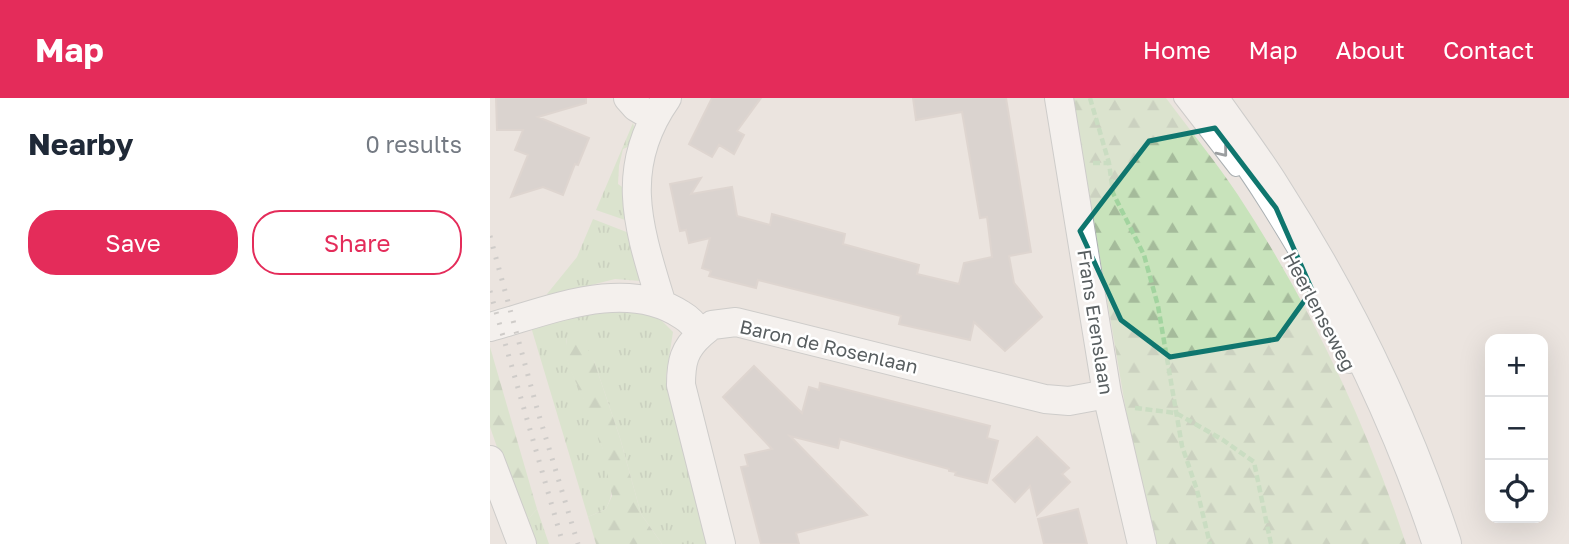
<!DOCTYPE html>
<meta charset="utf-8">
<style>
:root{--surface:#fff;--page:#f2f2f3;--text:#1f2937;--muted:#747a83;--line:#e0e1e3;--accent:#e42c5a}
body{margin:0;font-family:"Golos Text",sans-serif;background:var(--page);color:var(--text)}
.controls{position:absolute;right:21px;bottom:21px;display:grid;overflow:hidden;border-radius:14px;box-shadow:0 7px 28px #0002}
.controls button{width:63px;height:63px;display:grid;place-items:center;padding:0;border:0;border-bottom:2px solid var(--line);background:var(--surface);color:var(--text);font:35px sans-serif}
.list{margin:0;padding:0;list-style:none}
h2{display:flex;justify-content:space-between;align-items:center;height:91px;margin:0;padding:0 28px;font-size:30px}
h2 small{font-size:23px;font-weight:400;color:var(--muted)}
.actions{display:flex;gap:14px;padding:21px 28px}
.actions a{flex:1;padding:16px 0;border:2px solid var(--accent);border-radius:28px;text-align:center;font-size:24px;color:var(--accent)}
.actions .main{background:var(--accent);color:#fff}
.icon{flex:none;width:38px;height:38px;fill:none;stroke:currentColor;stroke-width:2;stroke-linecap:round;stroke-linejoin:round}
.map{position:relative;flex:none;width:1079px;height:446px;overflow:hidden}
header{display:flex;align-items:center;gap:42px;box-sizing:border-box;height:98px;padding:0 35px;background:var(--accent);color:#fff}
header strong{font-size:33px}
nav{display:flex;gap:38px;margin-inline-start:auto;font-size:24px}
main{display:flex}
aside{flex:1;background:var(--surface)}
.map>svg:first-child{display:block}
.grass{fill:url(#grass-tufts)}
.forest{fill:url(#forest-firs)}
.building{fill:#c6bfbc;stroke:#cfc4be;stroke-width:2}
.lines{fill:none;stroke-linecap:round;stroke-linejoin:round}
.service-casing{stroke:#abb0b2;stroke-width:16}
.minor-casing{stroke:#abb0b2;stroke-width:30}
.secondary-casing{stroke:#aab0b3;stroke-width:40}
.path{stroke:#a2d49f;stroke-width:4.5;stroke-dasharray:7 3.5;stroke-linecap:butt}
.service{stroke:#fff;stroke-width:14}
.minor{stroke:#fff;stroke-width:28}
.secondary{stroke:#fff;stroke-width:38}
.rail{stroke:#aeafb0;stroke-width:5;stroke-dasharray:2 9;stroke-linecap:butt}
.oneway{stroke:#9b9ea0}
.marked{fill:none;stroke:#0f766e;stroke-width:5;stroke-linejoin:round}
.labels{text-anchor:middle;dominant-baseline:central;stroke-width:5;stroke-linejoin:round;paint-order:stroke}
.street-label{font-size:19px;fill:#585e60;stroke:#fff}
</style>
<header>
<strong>Map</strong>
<nav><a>Home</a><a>Map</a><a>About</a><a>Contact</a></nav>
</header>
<main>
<aside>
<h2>Nearby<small>0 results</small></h2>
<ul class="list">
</ul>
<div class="actions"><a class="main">Save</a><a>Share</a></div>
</aside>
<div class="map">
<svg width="1079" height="446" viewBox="0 0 1079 446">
<defs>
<pattern id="grass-tufts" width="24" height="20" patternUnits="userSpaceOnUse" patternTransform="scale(1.75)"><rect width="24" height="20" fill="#c8e3bb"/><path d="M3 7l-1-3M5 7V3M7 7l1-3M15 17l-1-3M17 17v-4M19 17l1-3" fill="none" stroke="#a5bb9b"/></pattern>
<pattern id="forest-firs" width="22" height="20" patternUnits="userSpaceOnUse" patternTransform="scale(1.75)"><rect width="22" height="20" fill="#c8e3bb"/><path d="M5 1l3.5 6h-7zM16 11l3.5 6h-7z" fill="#a5bb9b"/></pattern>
</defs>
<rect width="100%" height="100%" fill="#ebe4df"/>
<path class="grass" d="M143,25L145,33L140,48L133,51L129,68L128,86L135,91V122L106,112Z
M103,121L139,135L151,183L125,181L58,198L57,196L87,159Z
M124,211L167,218L183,234L176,279L220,446H172L151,416L130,340L104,263L77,239C73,262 83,276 92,296C104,325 121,364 121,396C121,401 118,406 116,411L98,419L41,229Z
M47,411L59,446H41L32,421L40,419Z"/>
<path class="forest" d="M583,0H676L682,8C704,37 728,67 748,97C819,205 876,324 916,446H667L638,325Z
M77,239L94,244L104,263L130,340L151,416L172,446H106L98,419L116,411L122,398L112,349L91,295L80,272L75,255Z
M0,249L47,411L40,419L32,421L0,329Z"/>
<path class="building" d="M6,0H96V5L48,19L99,40L88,67L85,66L73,97L53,89L21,99L38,57L25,52L33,32H7Z
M222,0H271L247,33L254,37L244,56L229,47L222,59L199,46Z
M423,0H516L541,154L519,158L524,185L552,219L515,253L484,224L480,242L409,226L411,218L268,182L266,190L219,178L221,173L212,170L220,140L199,145L196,132L190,133L180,86L211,80L201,96L242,89L247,118L280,127L282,116L355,136L353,146L429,167L427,176L469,186L474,165L502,159L497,119L490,120L472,14L426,22Z
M264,268L312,315L319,289L329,292L330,285L500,328L497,340L508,343L497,385L465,377L466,374L459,373V371L350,341L348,350L300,338L377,417L306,435L309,446H271L251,369L258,368L255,357L282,351L233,299Z
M547,339L579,370L572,376L580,384L547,417L540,388L525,404L503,382Z
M588,411L597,446H554L548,421Z"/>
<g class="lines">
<g class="service-casing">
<path id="service" d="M691,0L746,71
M827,205L859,268"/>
</g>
<g class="minor-casing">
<path id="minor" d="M138,0L146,9L163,19
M569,0L617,296L652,446
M172,207C149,131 127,71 177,0
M0,229C59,213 135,179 192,217C199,221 206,229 211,236L222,227L246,224L555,301L579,303L617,296
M211,236C194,251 191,264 191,287L231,446
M0,362L32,446"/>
</g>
<g class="secondary-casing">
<path id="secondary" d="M718,0C739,30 762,60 782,92C852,201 911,322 952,446"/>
</g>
<path class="path" d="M600,0L619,65L623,95L654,157L668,208L692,348L707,392L720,446
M603,65H619
M645,310L686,315L733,342L764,364L781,446"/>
<use href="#service" class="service"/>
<use href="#minor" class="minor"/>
<use href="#secondary" class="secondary"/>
<path class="rail" d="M0,138L48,314L88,446
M0,193L73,446"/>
</g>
<defs><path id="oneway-chevron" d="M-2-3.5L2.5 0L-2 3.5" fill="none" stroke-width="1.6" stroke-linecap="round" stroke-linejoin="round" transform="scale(1.75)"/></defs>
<use class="oneway" href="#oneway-chevron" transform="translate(733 54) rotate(51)"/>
<path d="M0 0H1079V446H0ZM725,30L786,110L822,192L787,241L680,259L631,222L590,133L659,43Z" fill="#ebe4df" fill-opacity=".55" fill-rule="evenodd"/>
<path class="marked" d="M725,30L786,110L822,192L787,241L680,259L631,222L590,133L659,43Z"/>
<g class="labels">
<g class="street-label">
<text transform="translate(830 213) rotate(62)">Heerlenseweg</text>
<text transform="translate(606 224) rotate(81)">Frans Erenslaan</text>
<text transform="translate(339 248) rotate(13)">Baron de Rosenlaan</text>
</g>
</g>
</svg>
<div class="controls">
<button>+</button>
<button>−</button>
<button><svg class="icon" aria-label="locate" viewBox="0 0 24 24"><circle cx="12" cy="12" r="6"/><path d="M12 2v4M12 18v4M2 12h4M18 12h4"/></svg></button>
</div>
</div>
</main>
